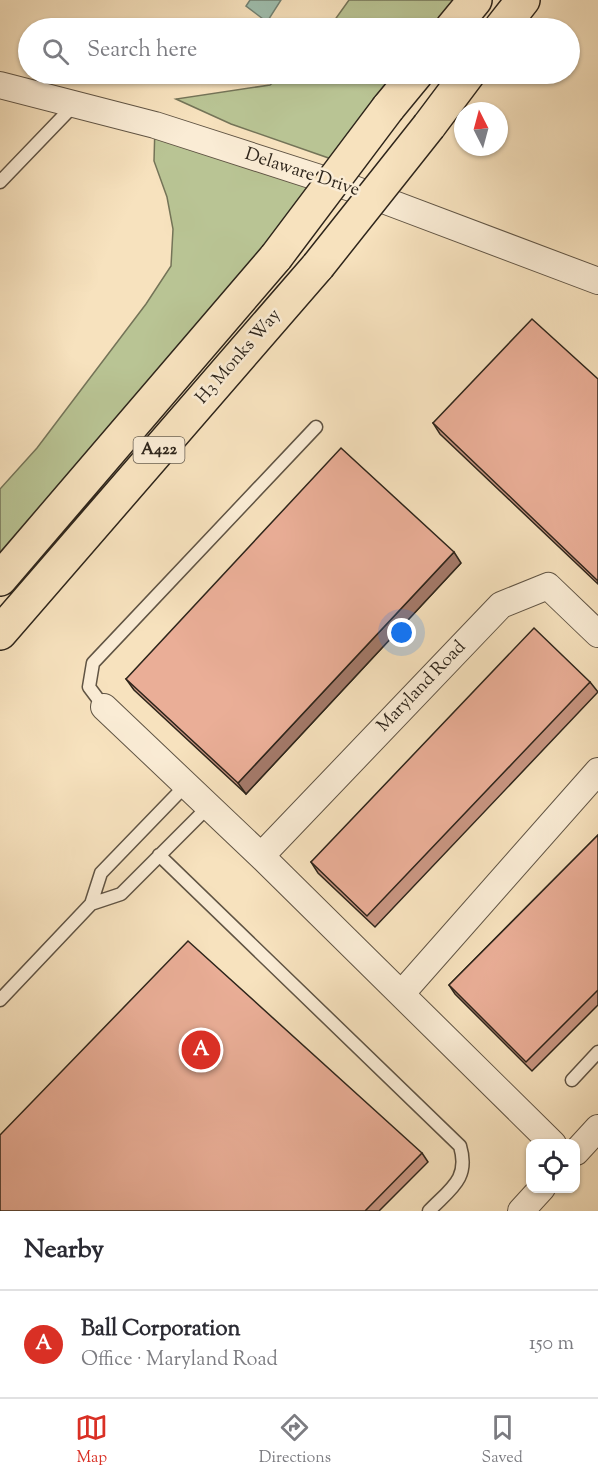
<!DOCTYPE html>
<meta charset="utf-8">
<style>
:root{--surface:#fff;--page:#f2f2f3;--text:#2b2b33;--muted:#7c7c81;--line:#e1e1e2;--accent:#d93025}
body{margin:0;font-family:"Sorts Mill Goudy",serif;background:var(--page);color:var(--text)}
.controls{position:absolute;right:18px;bottom:18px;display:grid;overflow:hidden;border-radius:12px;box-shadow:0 2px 4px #0004}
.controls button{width:54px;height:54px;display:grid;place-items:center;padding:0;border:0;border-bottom:2px solid var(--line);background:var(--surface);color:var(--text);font:30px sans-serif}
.compass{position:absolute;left:454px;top:102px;width:54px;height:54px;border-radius:50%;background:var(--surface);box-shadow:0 2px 4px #0004;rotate:354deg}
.you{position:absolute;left:402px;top:633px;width:21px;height:21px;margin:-15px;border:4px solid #fff;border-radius:50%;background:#1a73e8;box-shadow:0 0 0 9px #1a73e833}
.badge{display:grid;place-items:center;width:39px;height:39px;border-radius:50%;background:var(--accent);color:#fff;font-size:20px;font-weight:700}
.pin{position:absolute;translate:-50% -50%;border:3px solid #fff;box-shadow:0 2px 6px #0006}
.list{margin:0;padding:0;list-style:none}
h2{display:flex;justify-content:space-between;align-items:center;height:78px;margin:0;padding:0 24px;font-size:26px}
h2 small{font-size:20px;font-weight:400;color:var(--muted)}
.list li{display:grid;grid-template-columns:39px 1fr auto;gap:18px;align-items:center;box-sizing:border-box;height:108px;padding:0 24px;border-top:2px solid var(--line)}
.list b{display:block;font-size:22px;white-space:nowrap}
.list p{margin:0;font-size:20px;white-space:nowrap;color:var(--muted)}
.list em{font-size:20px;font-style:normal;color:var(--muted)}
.icon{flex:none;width:33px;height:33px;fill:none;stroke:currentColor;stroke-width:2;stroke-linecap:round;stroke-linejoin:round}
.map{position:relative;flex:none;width:598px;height:1211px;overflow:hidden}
.search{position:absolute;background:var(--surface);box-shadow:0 2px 4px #0004;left:18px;right:18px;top:18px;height:66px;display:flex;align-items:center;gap:15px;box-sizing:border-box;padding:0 21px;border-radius:33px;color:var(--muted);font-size:22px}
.sheet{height:186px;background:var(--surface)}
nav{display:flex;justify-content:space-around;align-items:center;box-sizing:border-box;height:84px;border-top:2px solid var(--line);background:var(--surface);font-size:16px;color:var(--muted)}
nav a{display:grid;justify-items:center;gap:3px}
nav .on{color:var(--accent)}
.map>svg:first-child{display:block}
.green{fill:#b9c494;stroke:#747458;stroke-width:1.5}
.water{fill:#9ebeae;stroke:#718173;stroke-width:1.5}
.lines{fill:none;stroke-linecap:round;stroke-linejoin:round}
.lane-casing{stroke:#605444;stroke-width:15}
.street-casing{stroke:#605444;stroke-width:28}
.primary-casing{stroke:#2e251b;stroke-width:36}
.lane{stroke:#faecd5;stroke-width:12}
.street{stroke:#faecd5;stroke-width:26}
.primary{stroke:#f7e2be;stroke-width:33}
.primary-bridge-casing{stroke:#2e251b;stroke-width:36;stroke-linecap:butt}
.primary-bridge{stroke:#f7e2be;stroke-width:33}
.wall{fill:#c99682;stroke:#2e251b;stroke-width:1.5}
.shaded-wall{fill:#a47a6a;stroke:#2e251b;stroke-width:1.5}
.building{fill:#eaae97;stroke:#2e251b;stroke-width:1.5}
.labels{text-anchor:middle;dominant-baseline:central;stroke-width:5;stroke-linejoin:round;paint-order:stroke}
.shield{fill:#faecd5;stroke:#6b6153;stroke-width:1.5}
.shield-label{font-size:16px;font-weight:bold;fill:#2e251b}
.street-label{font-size:18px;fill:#2e251b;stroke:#faecd5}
</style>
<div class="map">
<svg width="598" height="1211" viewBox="0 0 598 1211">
<rect width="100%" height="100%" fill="#f7e2be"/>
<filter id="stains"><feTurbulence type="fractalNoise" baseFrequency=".00333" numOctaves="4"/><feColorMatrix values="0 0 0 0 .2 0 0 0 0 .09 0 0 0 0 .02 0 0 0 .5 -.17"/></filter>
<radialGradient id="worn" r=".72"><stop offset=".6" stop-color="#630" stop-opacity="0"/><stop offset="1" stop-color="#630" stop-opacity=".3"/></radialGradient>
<path class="green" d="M349,0H475L452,28H329Z
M283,74H416L343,163L231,124L176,99L270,85Z
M155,125L333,182L0,579V489L37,448L146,304L171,266L173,229L167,197L154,161Z"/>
<path class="water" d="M250,0H281L267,22L246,6Z"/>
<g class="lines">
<g class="lane-casing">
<path id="lane" d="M0,182L75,104
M104,707L89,687L93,663L316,427
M159,855L460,1146C470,1179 450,1189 429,1211
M91,904L121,894L209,806
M0,1000L91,904L101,873L186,785
M572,1080L598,1052"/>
</g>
<g class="street-casing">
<path id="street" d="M0,85L155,125L354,189L598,281
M104,707L261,856L553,1144
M261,856L501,605L548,586L598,634
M402,993L598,771
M576,1152L598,1128
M521,1211L542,1188"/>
</g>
<g class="primary-casing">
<path id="primary" d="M452,28L475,0
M501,28L523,0
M388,108L416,74
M429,126L468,74
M0,579L276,257
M0,633L318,266"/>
</g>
<use href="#lane" class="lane"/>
<use href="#street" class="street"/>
<use href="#primary" class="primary"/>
<g class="primary-bridge-casing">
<path id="primary-bridge" d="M276,257L388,108
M318,266L429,126"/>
</g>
<use href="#primary-bridge" class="primary-bridge"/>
</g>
<path class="wall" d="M598,379V584L440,434L433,423Z
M461,563L246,794L134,690L126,679Z
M590,682L598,692L375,927L318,873L311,862Z
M598,835V1005L532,1071L455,994L449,985Z
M422,1153L428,1162L379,1211H0Z"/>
<path class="shaded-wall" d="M454,552L461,563L246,794L238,783Z"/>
<path class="building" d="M532,319L598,379V581L433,423Z
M341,448L454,552L238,783L126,679Z
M534,628L590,682L367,916L311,862Z
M598,835V990L526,1062L449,985Z
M188,941L422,1153L365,1211H0V1135Z"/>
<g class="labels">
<rect class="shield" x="133.5" y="437" width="51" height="26" rx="4.5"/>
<g class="shield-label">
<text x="159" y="450">A422</text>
</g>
<g class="street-label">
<text transform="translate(302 173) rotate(18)">Delaware Drive</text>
<text transform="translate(239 357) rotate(-49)">H3 Monks Way</text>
<text transform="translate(422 687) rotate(-46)">Maryland Road</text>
</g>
</g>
<rect width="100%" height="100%" filter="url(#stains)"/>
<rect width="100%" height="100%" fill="url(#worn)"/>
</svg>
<div class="controls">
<button><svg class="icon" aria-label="locate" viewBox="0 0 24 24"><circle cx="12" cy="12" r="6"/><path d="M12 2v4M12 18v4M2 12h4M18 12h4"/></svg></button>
</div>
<svg class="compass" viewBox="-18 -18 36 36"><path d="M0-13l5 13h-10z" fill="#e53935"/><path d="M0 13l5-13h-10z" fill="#7c7c81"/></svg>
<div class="you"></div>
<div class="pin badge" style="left:201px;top:1050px">A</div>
<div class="search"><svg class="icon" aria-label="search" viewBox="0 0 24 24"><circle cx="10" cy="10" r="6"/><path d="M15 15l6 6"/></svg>Search here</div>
</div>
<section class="sheet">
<h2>Nearby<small></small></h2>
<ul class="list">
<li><span class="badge">A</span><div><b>Ball Corporation</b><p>Office · Maryland Road</p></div><em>150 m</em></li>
</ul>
</section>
<nav>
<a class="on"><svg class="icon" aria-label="map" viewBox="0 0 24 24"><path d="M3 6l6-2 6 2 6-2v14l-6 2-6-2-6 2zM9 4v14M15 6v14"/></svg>Map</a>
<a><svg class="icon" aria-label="directions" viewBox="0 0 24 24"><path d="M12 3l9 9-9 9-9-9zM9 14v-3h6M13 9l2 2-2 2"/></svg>Directions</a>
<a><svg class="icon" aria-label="saved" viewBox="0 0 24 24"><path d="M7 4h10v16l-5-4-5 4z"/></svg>Saved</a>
</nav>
